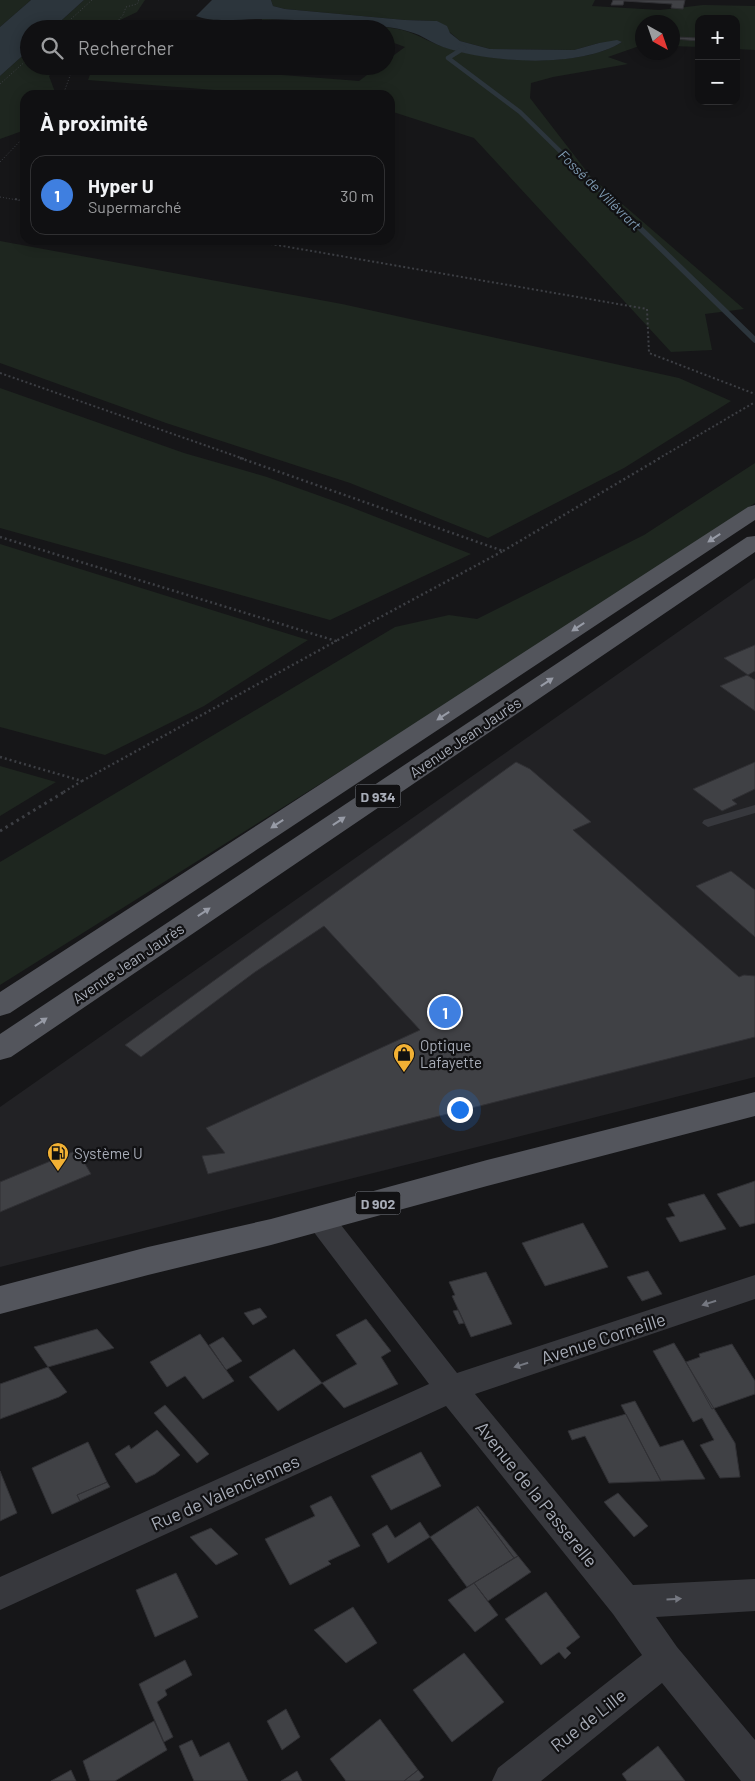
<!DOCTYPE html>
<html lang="fr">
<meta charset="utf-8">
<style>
:root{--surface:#101012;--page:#1e1e20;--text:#f1f3f6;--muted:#9c9d9f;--line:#303032;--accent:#0b8043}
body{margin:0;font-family:Barlow,sans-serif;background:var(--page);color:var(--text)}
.controls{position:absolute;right:15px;top:15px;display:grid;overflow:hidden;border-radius:10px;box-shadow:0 2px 12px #0003}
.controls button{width:45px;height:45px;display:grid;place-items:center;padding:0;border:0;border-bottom:1px solid var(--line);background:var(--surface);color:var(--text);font:25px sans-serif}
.compass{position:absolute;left:635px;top:15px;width:45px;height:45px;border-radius:50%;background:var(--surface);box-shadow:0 2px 12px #0003;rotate:140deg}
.you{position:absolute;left:459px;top:1109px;width:18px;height:18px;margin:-12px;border:4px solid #fff;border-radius:50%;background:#1a73e8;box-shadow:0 0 0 8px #1a73e833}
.badge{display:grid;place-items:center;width:32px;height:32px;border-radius:50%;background:var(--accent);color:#fff;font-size:16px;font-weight:700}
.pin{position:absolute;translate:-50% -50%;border:2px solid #fff;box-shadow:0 1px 5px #0006}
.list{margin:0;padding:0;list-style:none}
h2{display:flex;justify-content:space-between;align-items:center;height:65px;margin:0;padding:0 20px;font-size:21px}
h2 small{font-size:16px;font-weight:400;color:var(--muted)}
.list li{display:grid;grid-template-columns:32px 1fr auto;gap:15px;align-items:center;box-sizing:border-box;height:80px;margin:0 10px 10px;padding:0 10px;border:1px solid var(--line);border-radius:15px}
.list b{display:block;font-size:19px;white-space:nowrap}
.list p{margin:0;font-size:16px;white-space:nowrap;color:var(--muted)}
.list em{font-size:16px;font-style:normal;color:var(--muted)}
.icon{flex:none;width:28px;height:28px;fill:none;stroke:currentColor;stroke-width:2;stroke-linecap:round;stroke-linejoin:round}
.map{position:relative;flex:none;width:755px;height:1781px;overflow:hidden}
.search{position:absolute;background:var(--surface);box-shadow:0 2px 12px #0003;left:20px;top:20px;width:375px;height:55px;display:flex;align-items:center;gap:12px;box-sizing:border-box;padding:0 18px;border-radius:28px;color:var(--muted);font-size:19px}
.panel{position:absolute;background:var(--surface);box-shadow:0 2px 12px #0003;left:20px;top:90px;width:375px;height:155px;border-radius:15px}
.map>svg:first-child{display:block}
.built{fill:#222225}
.green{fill:#1e261f}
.water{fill:#2c353c}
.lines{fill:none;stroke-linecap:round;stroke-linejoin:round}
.stream-far1{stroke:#2c353c;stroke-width:4.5}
.stream{stroke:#2c353c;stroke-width:5.5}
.building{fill:#404145;stroke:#303034}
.path-far3{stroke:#3d3f44;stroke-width:1;stroke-dasharray:1 2;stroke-linecap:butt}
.path-far2{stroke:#3d3f44;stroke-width:2;stroke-dasharray:2 2.5;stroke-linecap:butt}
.path-far1{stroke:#3d3f44;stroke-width:2.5;stroke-dasharray:2 3;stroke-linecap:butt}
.path{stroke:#3d3f44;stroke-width:3;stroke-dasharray:2.5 4;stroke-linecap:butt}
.service{fill:#37383d;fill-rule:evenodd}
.minor{fill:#37383d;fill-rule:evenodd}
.primary{fill:#53555c;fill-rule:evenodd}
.oneway{fill:#979ba6}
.oneway2{fill:#757881}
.labels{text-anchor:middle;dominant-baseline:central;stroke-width:4.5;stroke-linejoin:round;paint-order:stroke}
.far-water-label{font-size:14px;font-style:italic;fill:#7f9bb3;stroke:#111113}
.shield{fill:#111113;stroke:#7b7e86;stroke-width:1}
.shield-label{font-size:14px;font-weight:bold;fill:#a8adb8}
.street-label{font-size:15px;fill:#a8adb8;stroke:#111113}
.poi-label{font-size:15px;fill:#a8adb8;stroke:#111113;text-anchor:start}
.near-street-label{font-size:18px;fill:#a8adb8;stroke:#111113}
</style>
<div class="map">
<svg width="755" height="1781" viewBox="0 0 755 1781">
<rect width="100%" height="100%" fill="#161618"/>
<path class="built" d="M755,578V1077L0,1267V1107Z"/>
<path class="green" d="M0,0H31L0,27Z
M84,0H145L137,12L114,23L113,29H52Z
M271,0H595L592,6L660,10L703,5L755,6V50L736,49V19H699V47L673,46L672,22H642V45L608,57L628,64L553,77L531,83L530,98L591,177L744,309L705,314L712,350L671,352L474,138L390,111V95H278L88,80L93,66H169L359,81L379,66H386V61L405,47L386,40V29H260L262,19C307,22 354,21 398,29C415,32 428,42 444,47C490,62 579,69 622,42L599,43L574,50L490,49L460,41L437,21L405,20L285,9L273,6Z
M29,50V66H58L49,76L55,92L53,95H25V130L0,139V76Z
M0,241L342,304L679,378L731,401L624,468L488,538L350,483L166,423L0,363Z
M0,388L184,453L267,477L348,506L471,554L330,620L0,528Z
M755,463V503L460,696L0,985V862L395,627L449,615L477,619L644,535Z
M0,544L308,640L204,706L105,755L0,727Z
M0,766L56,782L0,816Z"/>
<path class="water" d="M31,0H84L52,29H29V50L0,76V27Z
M212,0H271L273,6L285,9L405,20L437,21L447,26L450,33L460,41L490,49L574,50L599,43L617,40L622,42C579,69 490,63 443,47C435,44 427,39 419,35C407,30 392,27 378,26C339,23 299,19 260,19C242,19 213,23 196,16Z"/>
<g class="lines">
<path class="stream-far1" d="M460,46L464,48L448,58L520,112L611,201"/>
<path class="stream" d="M610,199L755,340"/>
</g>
<path class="building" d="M613,0H685L683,9L671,8L672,4L624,1L623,5H611Z
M676,37L699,38V41L675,39Z
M755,645V671L748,675L724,658Z
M747,675L755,680V711L720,686Z
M516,762L530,769L591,822L573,830L739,977L744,975L755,976V1037L208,1174L202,1156L225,1153L206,1128L420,1030L324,926L255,972L141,1057L125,1045Z
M755,762V789L732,800L737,804L722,811L693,789Z
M731,871L755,890V937L696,886Z
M77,1150L91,1174L0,1212V1182Z
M755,1181V1223L740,1227L717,1194Z
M704,1194L726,1229L680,1242L666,1218L675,1216L668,1204Z
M583,1223L608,1267L545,1286L522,1243Z
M648,1271L662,1294L642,1301L627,1277Z
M486,1272L512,1324L471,1337L452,1296L455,1295L449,1282Z
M260,1308L267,1317L253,1325L244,1313Z
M458,1310L464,1323L459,1324L453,1311Z
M366,1319L391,1351L381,1357L398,1384L344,1408L322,1383L357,1364L336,1335Z
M97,1329L114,1348L48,1367L34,1347Z
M200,1334L234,1381L203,1399L185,1376L167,1387L150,1362Z
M223,1337L242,1361L226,1370L209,1345Z
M674,1343L735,1443L740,1477L720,1478L700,1445L714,1440L702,1418L693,1422L653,1351Z
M732,1344L755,1381V1394L712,1409L686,1362L700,1357L699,1354Z
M294,1349L322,1383L278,1411L249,1377Z
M48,1367L67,1392L59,1397L0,1419V1384Z
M635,1401L660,1447L683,1440L705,1479L661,1481L621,1405Z
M165,1405L209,1454L197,1463L154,1413Z
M626,1414L661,1481L609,1483L585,1436L572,1440L568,1431Z
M157,1430L180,1455L155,1474L136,1483L115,1454L129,1445L131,1449Z
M88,1442L107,1482L77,1495L80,1501L52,1514L32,1468Z
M421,1452L441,1486L391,1510L371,1476Z
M0,1471L17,1513L0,1521Z
M107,1482L110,1487L80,1501L77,1495Z
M618,1493L648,1526L634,1537L604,1502Z
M331,1496L360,1546L328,1561L331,1564L290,1585L265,1539L315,1516L310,1506Z
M478,1506L518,1556L514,1558L476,1507Z
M476,1507L514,1558L467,1587L430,1537Z
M420,1522L430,1537L388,1563L372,1534L387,1525L395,1538Z
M211,1528L238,1554L216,1565L190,1537Z
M518,1556L531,1572L488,1601L474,1583Z
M176,1573L198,1617L155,1637L136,1590Z
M474,1583L498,1615L475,1632L448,1600Z
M546,1592L580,1637L566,1648L571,1653L565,1659L559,1652L541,1665L505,1619Z
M353,1607L377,1643L346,1663L314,1630Z
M464,1653L504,1702L452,1742L413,1690Z
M185,1660L192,1675L165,1690L167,1695L157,1702L173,1737L164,1742L139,1684Z
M286,1709L300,1737L282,1750L267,1721Z
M380,1719L418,1770L404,1781H346L330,1759Z
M154,1721L167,1750L115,1781H90L83,1761Z
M192,1740L200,1757L229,1742L248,1781H194L179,1746Z
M658,1746L685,1781H627L622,1774Z
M71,1770L76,1781H51Z
M418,1770L424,1777L419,1781H404Z
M297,1771L302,1781H281Z"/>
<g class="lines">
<path class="path-far3" d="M60,29L92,0
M111,29L123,15L126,7L137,4L139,1L137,0
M0,84L29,58
M63,95L71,73L77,66
M0,162L25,136
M0,197L23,201"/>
<path class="path-far2" d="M15,199L25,201
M248,240L647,309L649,353L755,394
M0,373L244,459
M658,459L755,402"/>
<path class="path-far1" d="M240,458L503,551L336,641
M0,537L336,641L82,781
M503,551L660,458
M0,757L82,781L62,793"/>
<path class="path" d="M0,831L64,792"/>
<path class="service" d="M755,805V813L708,827L702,823L704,820Z"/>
<path class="minor" d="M320,1208L330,1211L457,1373L755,1275V1299L475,1394L633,1585L755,1579V1611L656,1617L677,1647L755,1740V1781H741L662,1683L541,1781H492L498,1768L642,1655L613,1614L446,1406L0,1610V1577L429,1384L310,1227L306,1219L310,1211Z"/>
<path class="primary" d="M755,505V520L10,1013L0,1016V992L748,507Z
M755,536V552L11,1057L0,1060V1034L747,537Z
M755,1092V1116L487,1186L271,1245L148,1275L0,1314V1286L148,1247L271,1219L487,1160Z"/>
</g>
<defs><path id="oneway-solid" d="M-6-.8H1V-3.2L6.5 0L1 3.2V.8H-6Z" transform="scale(1.25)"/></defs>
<g class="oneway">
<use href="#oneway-solid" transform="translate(714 538) rotate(147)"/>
<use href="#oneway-solid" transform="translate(578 627) rotate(147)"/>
<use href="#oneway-solid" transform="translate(547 682) rotate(-34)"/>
<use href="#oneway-solid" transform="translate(443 716) rotate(147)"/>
<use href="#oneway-solid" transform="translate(339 821) rotate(-34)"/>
<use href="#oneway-solid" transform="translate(277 824) rotate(147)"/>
<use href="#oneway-solid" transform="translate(204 912) rotate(-34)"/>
<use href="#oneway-solid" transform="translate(41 1022) rotate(-34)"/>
</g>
<g class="oneway2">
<use href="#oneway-solid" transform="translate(709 1303) rotate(162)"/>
<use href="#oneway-solid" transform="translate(521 1365) rotate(162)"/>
<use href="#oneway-solid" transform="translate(674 1599) rotate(-3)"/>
</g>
<defs>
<g id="shop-pin" transform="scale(1.125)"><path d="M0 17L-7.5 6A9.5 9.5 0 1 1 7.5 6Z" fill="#f2b134" stroke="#111113"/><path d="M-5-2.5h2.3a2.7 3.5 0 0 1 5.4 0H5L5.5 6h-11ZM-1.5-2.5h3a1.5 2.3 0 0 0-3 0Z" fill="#111"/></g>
<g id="fuel-pin" transform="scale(1.125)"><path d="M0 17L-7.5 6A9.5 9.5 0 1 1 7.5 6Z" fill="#f2b134" stroke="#111113"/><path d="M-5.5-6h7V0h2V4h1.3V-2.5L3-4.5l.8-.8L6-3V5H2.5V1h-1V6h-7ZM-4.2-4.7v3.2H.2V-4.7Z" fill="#111"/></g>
</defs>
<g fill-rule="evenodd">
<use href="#shop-pin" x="404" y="1054"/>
<use href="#fuel-pin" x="58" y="1153"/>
</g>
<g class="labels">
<g class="far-water-label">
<text transform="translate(600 190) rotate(44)">Fossé de Villévrart</text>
</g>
<g class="shield">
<rect x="355.5" y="784.5" width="45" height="23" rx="4"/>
<rect x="355.5" y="1191.5" width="45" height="23" rx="4"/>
</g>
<g class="shield-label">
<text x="378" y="796">D 934</text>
<text x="378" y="1203">D 902</text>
</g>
<g class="street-label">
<text transform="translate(465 737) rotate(-34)">Avenue Jean Jaurès</text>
<text transform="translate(128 963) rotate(-34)">Avenue Jean Jaurès</text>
</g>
<g class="poi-label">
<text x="420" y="1045">Optique<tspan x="420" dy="17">Lafayette</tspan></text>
<text x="74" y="1153">Système U</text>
</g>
<g class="near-street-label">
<text transform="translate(603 1338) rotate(-18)">Avenue Corneille</text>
<text transform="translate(225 1492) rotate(-24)">Rue de Valenciennes</text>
<text transform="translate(537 1494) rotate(51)">Avenue de la Passerelle</text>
<text transform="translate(588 1720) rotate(-38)">Rue de Lille</text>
</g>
</g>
</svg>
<div class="controls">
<button>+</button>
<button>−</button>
</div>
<svg class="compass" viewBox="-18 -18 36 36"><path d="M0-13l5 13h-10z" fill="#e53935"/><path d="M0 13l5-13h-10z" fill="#9c9d9f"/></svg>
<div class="you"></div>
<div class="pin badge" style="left:445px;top:1012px;background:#3f7fe0">1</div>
<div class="search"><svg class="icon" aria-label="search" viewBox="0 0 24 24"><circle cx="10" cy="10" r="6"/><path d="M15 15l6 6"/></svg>Rechercher</div>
<section class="panel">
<h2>À proximité<small></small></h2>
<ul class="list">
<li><span class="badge" style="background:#3f7fe0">1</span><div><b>Hyper U</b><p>Supermarché</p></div><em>30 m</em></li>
</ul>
</section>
</div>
